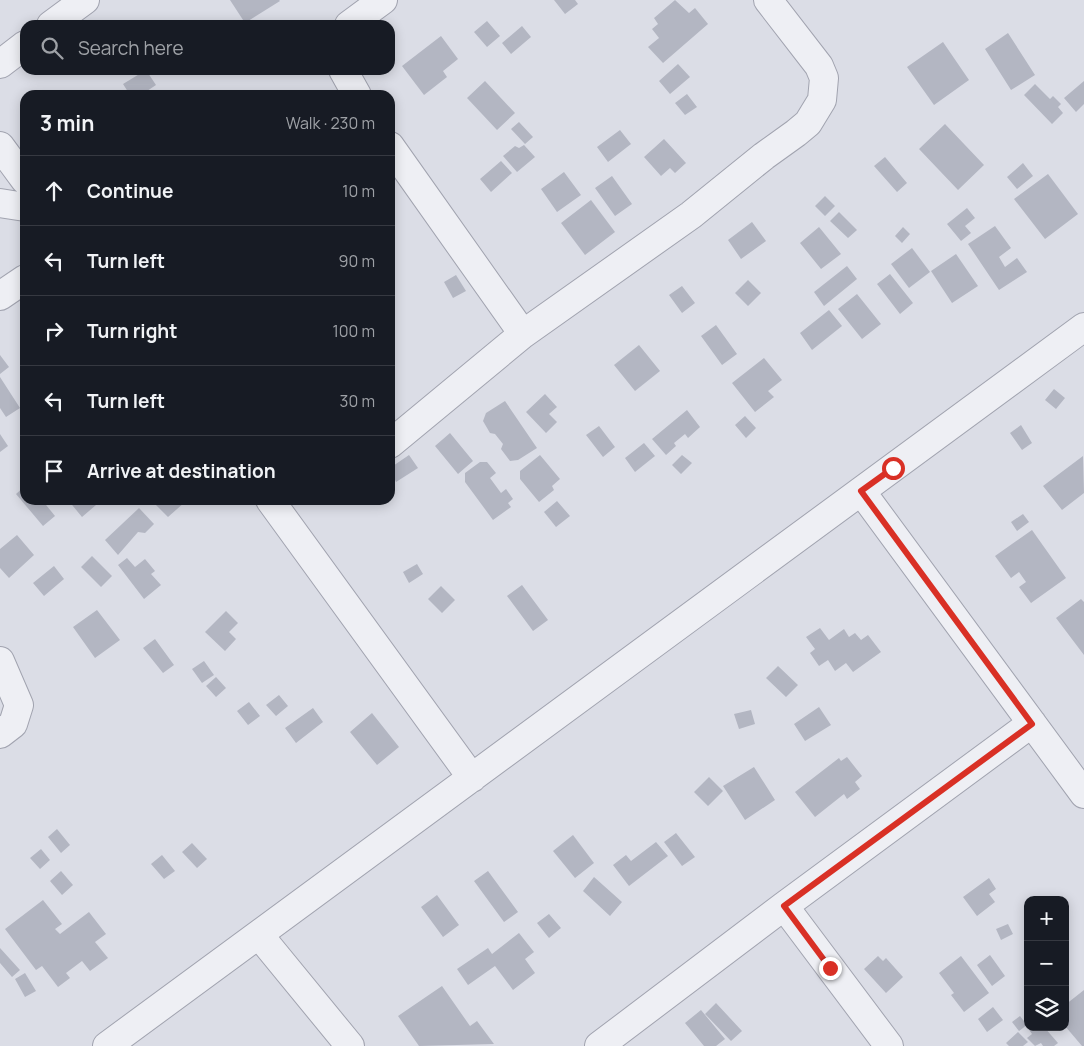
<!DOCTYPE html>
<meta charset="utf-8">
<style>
:root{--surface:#171b24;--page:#20242c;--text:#f1f3f6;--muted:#9ea1a6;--line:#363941}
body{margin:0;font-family:Manrope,sans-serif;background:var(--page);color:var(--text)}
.controls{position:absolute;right:15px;bottom:15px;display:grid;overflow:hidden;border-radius:10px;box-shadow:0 2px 12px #0003}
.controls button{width:45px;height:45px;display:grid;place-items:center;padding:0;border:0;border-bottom:1px solid var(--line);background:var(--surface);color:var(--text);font:25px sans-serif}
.stop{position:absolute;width:15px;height:15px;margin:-11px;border:4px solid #d93025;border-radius:50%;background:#fff}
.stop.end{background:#d93025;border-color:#fff;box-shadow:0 1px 5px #0008}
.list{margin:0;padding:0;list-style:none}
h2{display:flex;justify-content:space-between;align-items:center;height:65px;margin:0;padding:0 20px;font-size:21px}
h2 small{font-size:16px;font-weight:400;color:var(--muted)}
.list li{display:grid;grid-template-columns:32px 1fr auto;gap:15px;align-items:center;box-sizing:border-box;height:70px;padding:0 20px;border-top:1px solid var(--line)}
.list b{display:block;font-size:19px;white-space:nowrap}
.list em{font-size:16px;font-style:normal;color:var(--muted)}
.icon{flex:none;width:28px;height:28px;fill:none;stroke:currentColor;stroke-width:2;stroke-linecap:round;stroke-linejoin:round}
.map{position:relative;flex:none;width:1084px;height:1046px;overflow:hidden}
.search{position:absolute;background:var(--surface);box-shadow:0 2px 12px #0003;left:20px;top:20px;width:375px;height:55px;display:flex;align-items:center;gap:12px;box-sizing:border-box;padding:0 18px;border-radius:15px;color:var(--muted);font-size:19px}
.panel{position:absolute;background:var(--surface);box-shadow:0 2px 12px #0003;left:20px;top:90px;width:375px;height:415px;border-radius:15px}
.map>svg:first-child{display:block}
.building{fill:#b3b6c2}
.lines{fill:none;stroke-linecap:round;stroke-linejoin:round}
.minor-casing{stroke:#a1a3af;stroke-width:30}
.minor{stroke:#eeeff4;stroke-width:28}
.route{stroke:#d93025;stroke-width:6}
</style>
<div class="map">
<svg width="1084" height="1046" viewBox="0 0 1084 1046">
<rect width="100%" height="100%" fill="#dbdde6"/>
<path class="building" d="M230,0H279L280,1L245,23Z
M554,0H575L578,4L565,14Z
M675,0L689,13L695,8L708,24L663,63L648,47L659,38L652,29L658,24L654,18Z
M487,21L500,36L487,47L474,32Z
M522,26L531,37L511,54L502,43Z
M1008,33L1035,75L1011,90L985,49Z
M441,36L458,59L443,71L447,77L424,95L402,66Z
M943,42L969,80L934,105L907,67Z
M678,64L690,77L670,94L659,81Z
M146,70L156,85L141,95H130L123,84Z
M485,81L515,113L497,130L467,98Z
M1084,81V104L1076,112L1064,98Z
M1035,84L1050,99L1053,96L1061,104L1058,107L1063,113L1052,124L1024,95Z
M687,94L697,107L685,115L675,103Z
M519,122L533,137L525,144L511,129Z
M945,124L984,165L958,190L919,149Z
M620,130L631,144L608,162L597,147Z
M664,139L686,163L675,173L670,168L661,176L644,157Z
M524,145L535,157L517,172L503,156L515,146L519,148Z
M885,157L907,183L897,192L874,166Z
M501,161L512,173L491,192L480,179Z
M1023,163L1033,176L1017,189L1007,177Z
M564,172L581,195L557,212L541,189Z
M1048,174L1078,214L1045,239L1014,199Z
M612,176L632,204L615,216L595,188Z
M825,196L835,206L825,216L815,206Z
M591,200L615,232L585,255L561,223Z
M967,208L975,218L965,226L971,233L961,241L947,224Z
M839,212L857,230L848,238L830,221Z
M752,222L766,241L741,259L728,240Z
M995,226L1011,248L999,257L1005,267L1017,258L1027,272L999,290L968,244Z
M819,227L841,254L821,269L800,243Z
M903,227L910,234L902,243L895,236Z
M912,248L930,272L909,288L891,264Z
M956,254L978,286L952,303L931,271Z
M847,266L857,279L824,306L814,292Z
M890,274L913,303L900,314L877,284Z
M456,275L466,291L453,298L444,282Z
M748,280L761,293L748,306L735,293Z
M682,286L695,303L682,313L669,295Z
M857,294L881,324L862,339L838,309Z
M829,310L842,326L812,350L800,333Z
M716,325L737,354L722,365L701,336Z
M639,345L660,371L635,391L614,365Z
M0,355L9,367L0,374Z
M764,358L782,380L768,391L774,397L755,412L732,383Z
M0,377L20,408L6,417L0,408Z
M1054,389L1065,398L1056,409L1045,400Z
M545,394L557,407L549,414L557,422L546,433L526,412Z
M505,401L537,448L518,460L510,461L501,449L503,444L495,434L490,433L483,421L486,413Z
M687,410L700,427L688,438L685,434L674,443L676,446L666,455L652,439Z
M745,416L756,428L746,438L735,425Z
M1021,425L1032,443L1022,450L1010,433Z
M599,426L615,447L603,457L586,435Z
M450,433L473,461L458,474L435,446Z
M0,434L8,446L0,452Z
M644,443L655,456L635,472L625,458Z
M409,455L418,468L396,482L390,468Z
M540,455L560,479L552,486L554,490L539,502L520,479V471Z
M682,455L692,463L681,474L672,465Z
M1083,456L1084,493L1062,510L1043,486Z
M480,462H487L496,473L490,478L501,493L506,489L513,499L508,503L511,507L493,520L465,482V473Z
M25,486V500H42L55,516L43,526L16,494Z
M68,500H91L96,505L82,517Z
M159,500H184L185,502L168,517L155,504Z
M557,501L570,516L556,527L544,512Z
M139,508L154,524L145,533L138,532L118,555L105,540Z
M1023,514L1029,522L1017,531L1011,522Z
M1032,530L1066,578L1031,603L1019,587L1026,582L1019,572L1011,578L995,556Z
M17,535L34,555L9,578L0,568V549Z
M92,556L112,576L101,587L81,567Z
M127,558L135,567L145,559L155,571L151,574L161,585L144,599L118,565Z
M417,564L423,574L409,583L403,572Z
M54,566L64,579L44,596L33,583Z
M522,585L548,620L533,631L507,596Z
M441,586L455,600L442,613L428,599Z
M1081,599L1084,602V655L1056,618Z
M97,610L120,640L95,658L73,627Z
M226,611L238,623L229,632L236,639L225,651L205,632Z
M820,628L829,640L844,629L849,637L855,633L861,640L868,635L881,652L853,672L846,663L835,671L828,660L819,666L810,653L815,649L806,637Z
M155,639L174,665L163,673L143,648Z
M204,661L214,675L202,683L192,669Z
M778,666L798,685L786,697L766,678Z
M216,677L226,688L216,697L206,686Z
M279,695L288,706L276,716L266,705Z
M249,702L260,716L248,725L237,711Z
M819,707L831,725L805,741L794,724Z
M313,708L323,722L296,743L285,728Z
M751,710L755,724L739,729L734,714Z
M372,713L399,747L377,765L350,732Z
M847,757L862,776L855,782L860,789L847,799L844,794L815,817L795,792L839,758L841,761Z
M754,767L775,800L745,820L723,786Z
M709,777L723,791L708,806L694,792Z
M57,829L70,845L61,853L48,837Z
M676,833L695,857L682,866L664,842Z
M573,835L594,863L575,878L553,851Z
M656,842L668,856L629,886L613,865L626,855L631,861Z
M192,843L207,859L197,868L182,852Z
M41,849L50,860L40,869L30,858Z
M162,855L175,871L164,879L151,864Z
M61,871L73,885L62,895L50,881Z
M488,871L518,912L504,922L474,881Z
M594,877L622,902L610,916L583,891Z
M989,878L996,889L989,894L995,902L977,916L963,897Z
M437,895L459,925L443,937L421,907Z
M43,900L62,924L55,929L60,934L89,912L106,934L95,942L108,958L90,971L82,961L66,973L70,978L58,987L42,966L36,970L5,929Z
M549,914L561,928L549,938L537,923Z
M1008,924L1013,934L1001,940L996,929Z
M519,933L534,952L525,959L535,973L513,990L495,966L468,985L457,969L488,948L492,954Z
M0,948L20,970L12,977L0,963Z
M990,955L1005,976L992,986L977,965Z
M878,956L883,961L886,958L903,977L886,993L864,969Z
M961,956L989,993L964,1012L951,995L954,993L939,973Z
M25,973L36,991L25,997L15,979Z
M442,986L470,1026L477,1021L494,1044L419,1046L398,1016Z
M1084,990V1046H1082L1065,1026V1005Z
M716,1003L742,1031L731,1041L705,1014Z
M993,1007L1003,1020L987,1032L978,1019Z
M701,1010L725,1039L716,1046H704L685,1023Z
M1020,1016L1027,1025L1019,1031L1012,1022Z
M1027,1027H1044L1058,1043L1054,1046H1043L1041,1043L1035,1046L1027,1038L1032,1034Z
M1018,1032L1028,1042L1023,1046H1009L1006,1043Z"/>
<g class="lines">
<g class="minor-casing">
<path id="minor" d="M51,25L85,0
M349,25L383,0
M0,64L25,45
M343,70L357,95
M0,146L25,180
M390,146L523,334
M0,203L25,207
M0,296L25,279
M390,444L523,334L691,215L764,156L796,133L808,123L822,100L824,78L819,66L768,0
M861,491L1084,794
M270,500L472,778
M0,661L19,705L13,724L0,734
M784,906L889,1046
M259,935L350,1046
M107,1046L1084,327
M599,1046L784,906L1032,723"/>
</g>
<use href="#minor" class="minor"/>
</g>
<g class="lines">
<path class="route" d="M830,968L784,906L1032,724L861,491L893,468"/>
</g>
</svg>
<div class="controls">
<button>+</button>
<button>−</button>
<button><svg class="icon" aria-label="layers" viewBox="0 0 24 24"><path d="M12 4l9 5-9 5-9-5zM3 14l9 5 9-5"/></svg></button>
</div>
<div class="stop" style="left:893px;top:468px"></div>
<div class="stop end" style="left:830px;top:968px"></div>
<div class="search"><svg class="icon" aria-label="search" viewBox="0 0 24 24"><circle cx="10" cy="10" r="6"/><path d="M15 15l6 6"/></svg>Search here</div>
<section class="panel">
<h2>3 min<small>Walk · 230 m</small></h2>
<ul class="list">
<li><svg class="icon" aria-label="ahead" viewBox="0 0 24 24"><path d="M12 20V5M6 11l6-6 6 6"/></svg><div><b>Continue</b></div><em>10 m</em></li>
<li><svg class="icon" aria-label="left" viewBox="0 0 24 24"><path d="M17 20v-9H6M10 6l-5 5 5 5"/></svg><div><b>Turn left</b></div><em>90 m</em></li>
<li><svg class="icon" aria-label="right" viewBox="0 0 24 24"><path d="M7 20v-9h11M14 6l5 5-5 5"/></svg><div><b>Turn right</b></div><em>100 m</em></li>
<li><svg class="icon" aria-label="left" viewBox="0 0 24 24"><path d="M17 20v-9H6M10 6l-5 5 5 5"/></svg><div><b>Turn left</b></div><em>30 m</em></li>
<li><svg class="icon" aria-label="arrive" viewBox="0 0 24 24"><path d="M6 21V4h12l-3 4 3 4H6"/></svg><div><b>Arrive at destination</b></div></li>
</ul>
</section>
</div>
